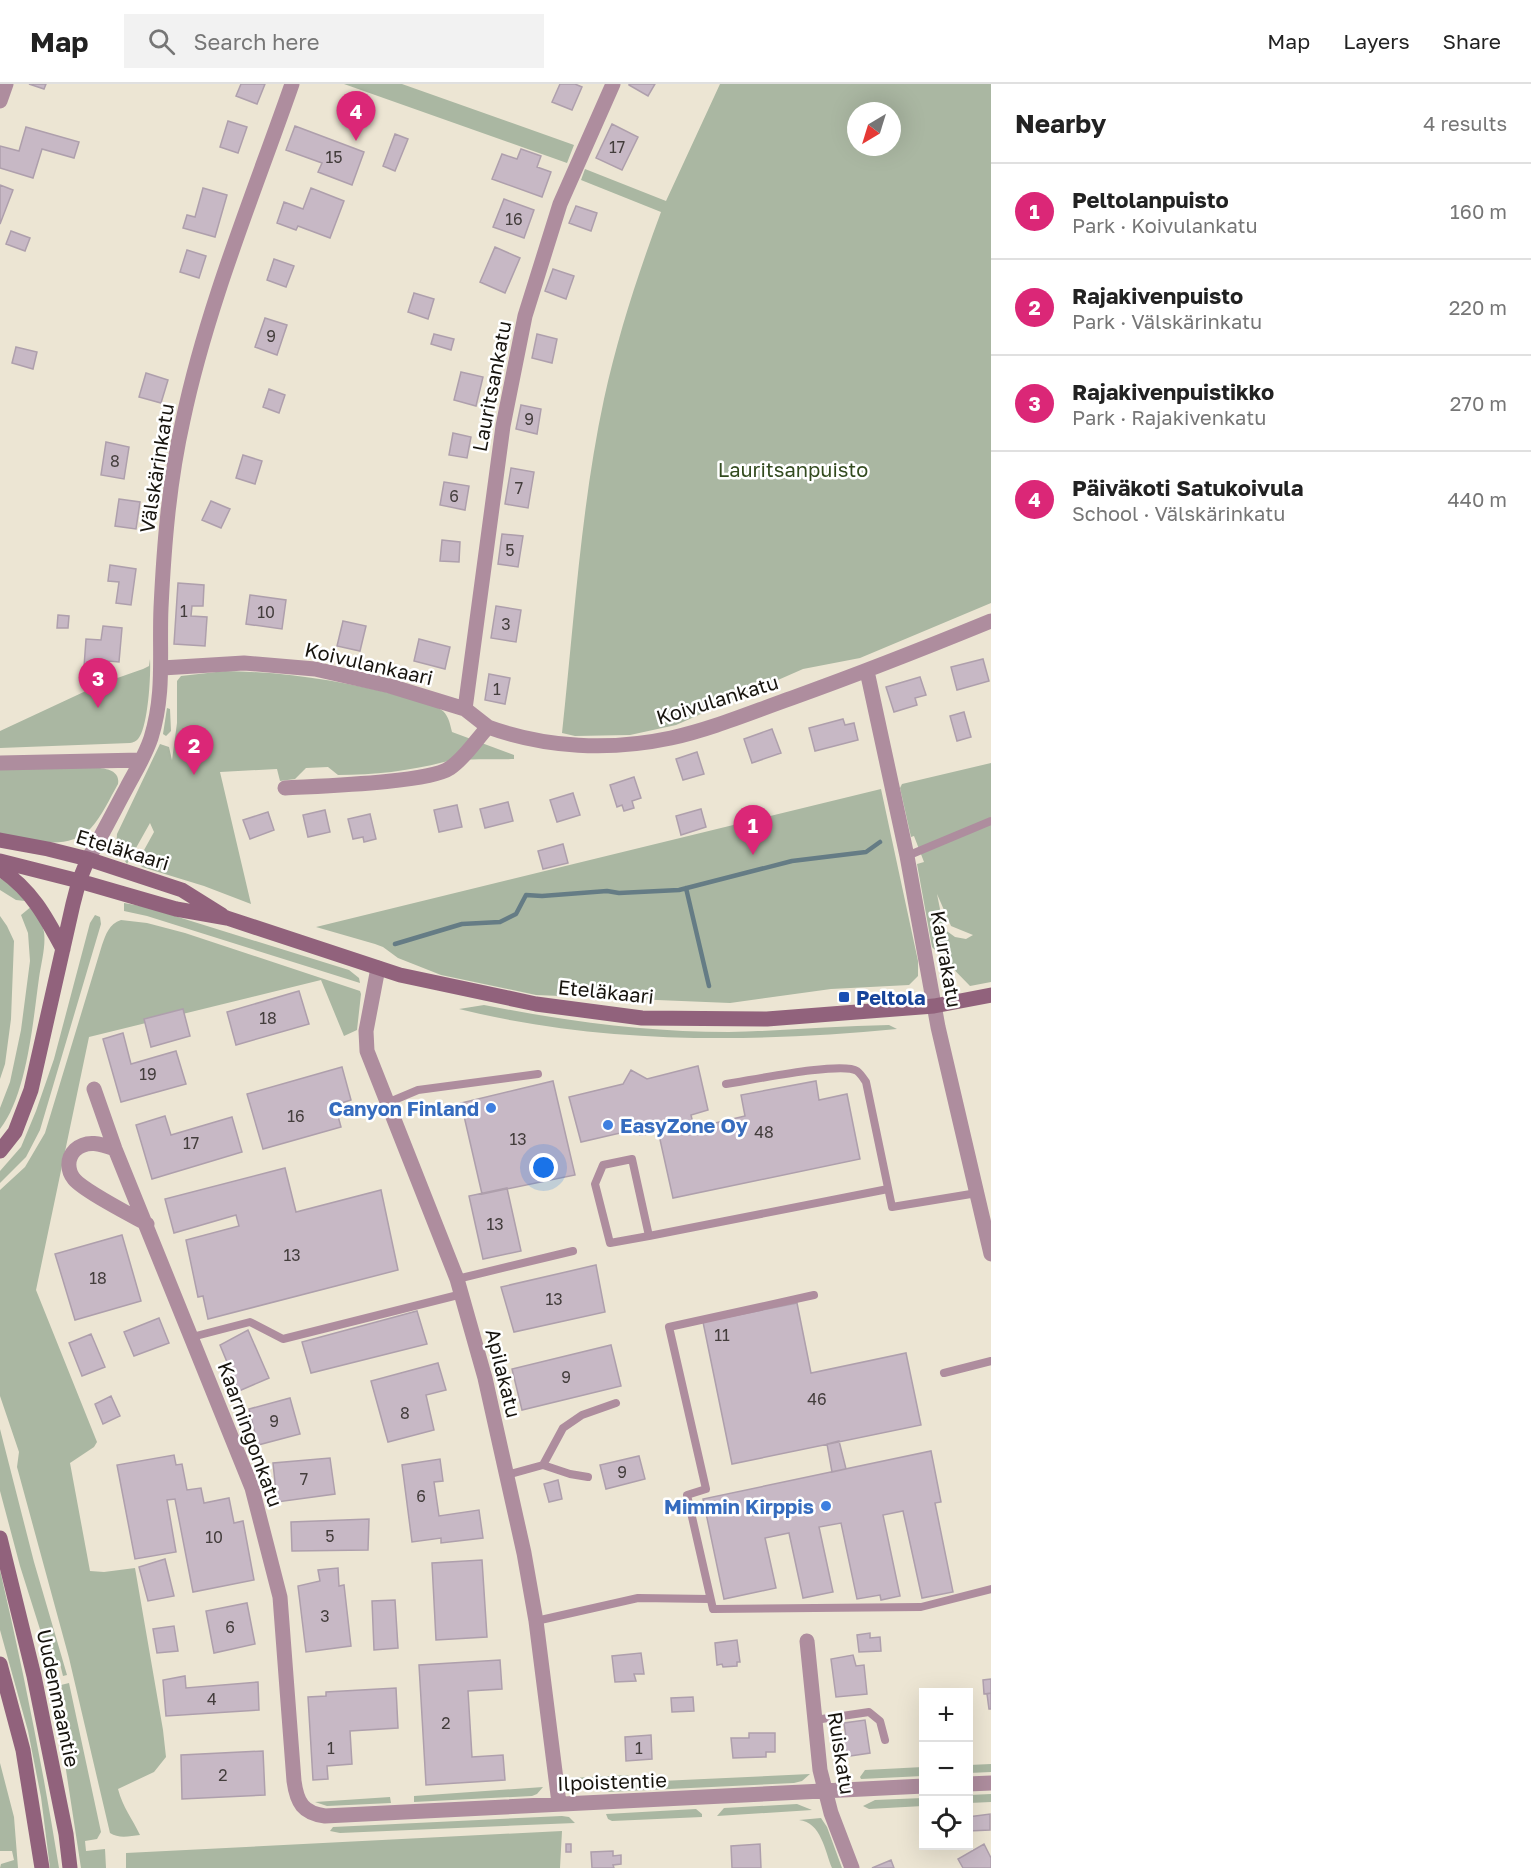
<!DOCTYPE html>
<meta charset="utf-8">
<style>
:root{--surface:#fff;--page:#f2f2f2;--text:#222;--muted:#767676;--line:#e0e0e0;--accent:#db2777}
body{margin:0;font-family:"Golos Text",sans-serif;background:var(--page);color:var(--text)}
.controls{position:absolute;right:18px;bottom:18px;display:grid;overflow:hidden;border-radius:0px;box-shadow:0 6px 24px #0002}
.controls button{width:54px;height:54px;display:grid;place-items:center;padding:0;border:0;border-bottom:2px solid var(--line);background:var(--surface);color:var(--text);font:30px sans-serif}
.compass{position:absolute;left:847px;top:18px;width:54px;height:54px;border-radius:50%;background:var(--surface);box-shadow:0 6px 24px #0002;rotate:218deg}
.you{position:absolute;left:544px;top:1084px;width:21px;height:21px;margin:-15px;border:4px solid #fff;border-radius:50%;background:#1a73e8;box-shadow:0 0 0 9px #1a73e833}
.badge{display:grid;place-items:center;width:39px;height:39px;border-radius:50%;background:var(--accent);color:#fff;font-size:20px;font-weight:700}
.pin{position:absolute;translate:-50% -50px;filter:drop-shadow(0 2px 3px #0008)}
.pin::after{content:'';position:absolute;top:32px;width:21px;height:18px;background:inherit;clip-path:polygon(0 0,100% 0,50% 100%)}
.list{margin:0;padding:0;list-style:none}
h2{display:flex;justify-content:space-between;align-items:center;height:78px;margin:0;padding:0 24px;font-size:26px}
h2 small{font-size:20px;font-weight:400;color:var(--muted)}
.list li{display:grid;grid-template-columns:39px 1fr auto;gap:18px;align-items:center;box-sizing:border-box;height:96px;padding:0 24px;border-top:2px solid var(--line)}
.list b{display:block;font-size:22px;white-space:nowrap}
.list p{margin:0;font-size:20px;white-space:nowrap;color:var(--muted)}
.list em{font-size:20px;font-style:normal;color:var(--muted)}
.icon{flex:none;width:33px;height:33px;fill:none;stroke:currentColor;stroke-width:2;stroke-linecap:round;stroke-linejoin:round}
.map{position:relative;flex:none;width:991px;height:1784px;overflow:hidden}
header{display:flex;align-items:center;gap:36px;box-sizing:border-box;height:84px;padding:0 30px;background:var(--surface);border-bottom:2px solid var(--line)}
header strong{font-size:28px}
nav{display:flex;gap:33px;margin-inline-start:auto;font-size:21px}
.search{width:420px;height:54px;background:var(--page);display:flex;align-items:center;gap:15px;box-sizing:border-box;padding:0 21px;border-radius:0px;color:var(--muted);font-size:22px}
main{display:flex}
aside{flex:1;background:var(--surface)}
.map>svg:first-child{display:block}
.green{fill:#aab7a2;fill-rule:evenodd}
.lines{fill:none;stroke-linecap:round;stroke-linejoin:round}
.stream{stroke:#657c85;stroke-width:4.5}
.building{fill:#c7b8c5;stroke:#ae9fac;stroke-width:1.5}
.service{stroke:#ae8d9e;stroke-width:8}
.minor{stroke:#ae8d9e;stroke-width:15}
.secondary{stroke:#91627c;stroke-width:15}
.transit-dot{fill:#1a4fb4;stroke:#fff;stroke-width:2}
.shop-dot{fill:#3f7fe0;stroke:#fff;stroke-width:2}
.labels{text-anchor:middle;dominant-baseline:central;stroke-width:5;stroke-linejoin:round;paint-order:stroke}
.number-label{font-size:16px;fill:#433d3c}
.street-label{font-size:20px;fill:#17140e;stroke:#fff}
.park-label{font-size:20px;fill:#334b1f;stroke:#fff}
.transit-label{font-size:20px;font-weight:bold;fill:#164399;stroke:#fff;text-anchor:start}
.shop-label{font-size:20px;font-weight:bold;fill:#366cbe;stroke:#fff;text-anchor:end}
</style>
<header>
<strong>Map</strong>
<div class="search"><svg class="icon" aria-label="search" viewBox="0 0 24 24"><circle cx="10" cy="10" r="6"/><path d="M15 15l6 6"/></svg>Search here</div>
<nav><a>Map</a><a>Layers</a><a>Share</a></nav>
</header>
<main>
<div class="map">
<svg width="991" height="1784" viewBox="0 0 991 1784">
<rect width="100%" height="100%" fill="#ece5d3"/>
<path class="green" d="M344,0H402L574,61L567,79Z
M720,0H991V519L860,574L803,585L676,641L630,651L575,652L562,649C574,539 581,422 604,315C618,251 638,190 661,128L581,96L585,85L666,117ZM856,27H892V63H856Z
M150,575C151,591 148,644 138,655C135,658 134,658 130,659L0,664V647L103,599L143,585L149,582Z
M225,587C286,588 345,597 404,613C415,616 433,619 443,627C449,633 450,640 452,648L514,671V675C494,676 463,674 444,678C409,687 374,691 338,691L328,683L306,684L295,695L280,697L277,685L220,688L251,820L204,802L142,783L138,777L154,748L150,739L127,780L116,763L117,750L160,660L169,663L172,676L177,639V597L181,592Z
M167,624L170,625L171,647L166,652L163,650Z
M991,679V898L970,902L932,863L917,780L924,778L914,752L911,753L900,704L902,700ZM937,810L951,842L973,851L966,855L955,853L944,845Z
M87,683C98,684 121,683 118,700C110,714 102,732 91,744C67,769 29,755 0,750V686Z
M881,705L918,877V892L909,901L831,905L730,919L536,911L441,891L398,874L383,863L375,860L316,843Z
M0,794L16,804L25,817L16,816L0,806Z
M124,819L146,823L349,886L359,894L360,899L147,832L124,827Z
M32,822C37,830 42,838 44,848C46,862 41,880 39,894C33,937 27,1011 0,1045V1024L10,998L21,946L30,877L28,849L21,831Z
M95,831L100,833L101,840L40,1046L26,1073L0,1099V1087L21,1063L36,1027L54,975L90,839Z
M0,832L7,842L14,857L11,935L5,980L0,995Z
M121,836L147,839L185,849L360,907L361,910L357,946L344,952L321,896L89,953L36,1206L97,1358L94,1363L70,1379L90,1487L104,1488L135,1484L163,1646L166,1673L154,1688L118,1705C123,1724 132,1734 140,1751C130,1752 119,1755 110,1749L69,1574L17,1383L19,1368L0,1312V1106L25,1083L45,1049L102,861C106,850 109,840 121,836Z
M484,921C565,937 646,948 729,948C782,947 835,942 889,941L897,945C751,959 601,960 459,925Z
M0,1345L34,1478L67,1591L63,1592L59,1576L50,1577L20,1482L0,1407Z
M0,1486C23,1585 43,1684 59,1784H50L41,1713L28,1647L0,1546Z
M69,1599L101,1748L97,1755L85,1757L86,1767L105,1765L106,1784H81L66,1686L62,1631L67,1629L61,1601Z
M0,1679L14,1733L18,1784H0L1,1780L14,1776L12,1767H0Z
M991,1680V1688L969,1689V1681Z
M923,1683V1692L861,1695L860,1693L865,1686Z
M810,1690L802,1697L794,1699L606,1708L640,1698Z
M629,1691L604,1700L571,1694Z
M543,1703L537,1710L532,1712L414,1718V1712Z
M991,1710V1718L969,1719V1711Z
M390,1713L391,1719L327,1722L315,1718Z
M923,1714V1722L869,1725L863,1722L875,1716Z
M797,1720L812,1726L717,1732L724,1724Z
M696,1725L702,1730V1733L612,1737L608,1735L606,1730Z
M562,1732L569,1733L575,1739L340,1749L330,1747L333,1743Z
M821,1734L827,1743L842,1784H832C825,1767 821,1738 799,1736Z
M562,1747L560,1784H126V1769Z"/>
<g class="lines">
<path class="stream" d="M686,804L709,902
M395,860L462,840L500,838L516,830L526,811L542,812L607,807L619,809L679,806L792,777L866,768L880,758"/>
</g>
<path class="building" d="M29,0H46L44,5Z
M241,0H265L257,20L236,12Z
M560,0H575L582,3L572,26L552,18Z
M629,0H655L648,12L629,1Z
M228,37L247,43L238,69L220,63Z
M612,40L638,53L622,86L596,74Z
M295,42L364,68L352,101L318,88L322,79L286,66Z
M26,43L79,58L74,74L42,65L33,94L0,84V62L19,67Z
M395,50L408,55L395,87L383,82Z
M521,65L541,72L537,83L551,88L542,113L492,95L502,70L517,75Z
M0,101L13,106L0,140Z
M203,104L227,111L215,153L183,144L187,131L195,133Z
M311,104L344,117L330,154L298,142L296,146L277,139L284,118L303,125Z
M504,115L534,126L524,154L493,143Z
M576,122L597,129L591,147L569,139Z
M11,147L30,154L25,167L6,160Z
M495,163L520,174L505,209L480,198Z
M187,166L206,172L199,194L180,188Z
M274,175L294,182L286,203L267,196Z
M553,185L574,192L566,215L545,207Z
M414,209L434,215L428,235L408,228Z
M265,234L287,241L277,271L255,263Z
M434,250L454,255L451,266L431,260Z
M537,250L557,255L552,279L532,274Z
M16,263L37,268L33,285L12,279Z
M461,288L483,293L476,322L454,316Z
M146,289L168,296L161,319L139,313Z
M269,305L285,311L279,329L263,323Z
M521,321L541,325L537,350L516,345Z
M453,349L471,353L467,374L449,371Z
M106,358L129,363L124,395L101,391Z
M243,371L262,377L255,400L236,394Z
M511,384L534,388L528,424L505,420Z
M444,398L469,402L465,426L440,421Z
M119,415L140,418L136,445L115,442Z
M211,417L230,425L221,444L202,436Z
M502,450L523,452L518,483L498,480Z
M442,456L460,458L459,478L440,477Z
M110,481L136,485L131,521L116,519L119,498L108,497Z
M178,499L204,501L203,522H192L191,532L207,533L205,562L174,560Z
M250,511L286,516L282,545L246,540Z
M496,522L521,526L516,558L491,554Z
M58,531L69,532L68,544H57Z
M343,537L366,542L360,567L337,562Z
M103,542L122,544L119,578L96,576V585L84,583L86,555L101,556Z
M419,555L450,563L445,585L414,577Z
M983,575L989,597L957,606L951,583Z
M489,590L510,594L505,620L485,616Z
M920,593L926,611L915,614L917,621L894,628L886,603Z
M964,628L971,653L957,657L950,632Z
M843,635L845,641L854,639L858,656L815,667L809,644Z
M772,645L781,669L752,679L744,655Z
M697,668L704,690L683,696L676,675Z
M634,693L641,714L632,717L634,724L624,727L622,721L617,723L610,701Z
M573,709L580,731L557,738L550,716Z
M508,718L513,737L485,744L480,725Z
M457,721L462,743L439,748L434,726Z
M701,725L706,743L681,751L676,732Z
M325,726L330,748L308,753L303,731Z
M268,728L274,746L250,755L243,736Z
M370,730L376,755L364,758L363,753L353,755L348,735Z
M563,760L568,779L543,785L538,767Z
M299,907L309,940L236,961L227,928Z
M183,925L190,952L151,963L144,935Z
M123,949L131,980L176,967L186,1000L121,1018L103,955Z
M698,982L708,1026L691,1031L694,1044L745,1032L741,1011L816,997L819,1016L847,1010L860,1075L673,1114L659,1051L681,1046L678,1038L652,1042L648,1050L640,1051L633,1046L581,1058L569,1013L623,1000L631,986L647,995Z
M342,983L351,1016L335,1021L341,1043L263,1065L247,1010Z
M553,997L575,1091L482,1110L461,1019Z
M165,1032L171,1051L232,1033L242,1068L152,1095L136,1041Z
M285,1084L296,1128L381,1106L398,1186L208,1235L203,1212L198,1213L186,1156L239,1142L236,1131L174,1149L165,1115Z
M507,1104L521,1167L483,1175L469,1112Z
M122,1151L141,1217L75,1236L55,1170Z
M596,1181L605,1228L514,1248L501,1203Z
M797,1219L811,1289L906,1269L921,1341L732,1380L703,1238Z
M417,1227L427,1260L311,1289L302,1258Z
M159,1234L169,1259L134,1272L124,1248Z
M248,1246L269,1294L239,1307L220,1261Z
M91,1250L105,1283L82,1292L69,1259Z
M611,1261L621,1302L522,1326L512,1285Z
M438,1279L446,1306L426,1311L434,1346L388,1358L371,1297Z
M111,1312L120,1332L103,1340L95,1320Z
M290,1314L300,1350L258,1361L249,1325Z
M839,1357L846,1385L832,1388L827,1360Z
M931,1367L941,1418L935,1419L953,1508L922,1514L903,1427L883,1431L900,1512L881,1516L880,1511L857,1515L841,1439L819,1443L833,1508L803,1514L789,1449L765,1454L776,1504L724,1515L703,1415Z
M174,1371L176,1381L182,1380L187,1406L201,1404L204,1419L229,1414L234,1439L243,1437L254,1496L193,1508L175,1415L167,1416L176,1468L135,1475L117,1381Z
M639,1372L645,1395L606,1405L600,1381Z
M330,1374L335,1410L277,1418L273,1379Z
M440,1375L443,1397L434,1398L439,1432L479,1426L483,1454L441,1459V1454L412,1458L402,1381Z
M558,1396L562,1415L549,1418L544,1400Z
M369,1435L368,1466L292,1467L291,1438Z
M165,1475L174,1512L148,1517L139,1483Z
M482,1476L487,1553L436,1556L432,1479Z
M338,1484L339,1502L344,1501L351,1562L306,1568L298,1502L320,1497L318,1486Z
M395,1516L398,1564L374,1566L372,1517Z
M247,1519L255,1560L214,1569L206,1527Z
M174,1542L178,1567L157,1569L153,1545Z
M870,1549V1554L880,1553L881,1567L859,1568L857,1551Z
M737,1556L740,1578H737V1582L723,1583L722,1580L717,1581L715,1559Z
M641,1569L644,1590H634L636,1597L615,1598L612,1572Z
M853,1571L856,1582L864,1581L867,1610L836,1613L831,1575Z
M500,1576L502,1605L468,1607L472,1673L503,1671L505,1696L426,1701L419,1581Z
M185,1592L186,1604L258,1598L259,1626L166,1632L163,1596Z
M991,1595V1609L984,1610L983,1596Z
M396,1604L398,1644L350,1647L352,1680L327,1682L328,1695L313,1696L308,1613L326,1612V1608Z
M991,1609V1625H989L987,1610Z
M693,1613L694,1627L672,1628L671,1614Z
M865,1636L870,1669L844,1673L841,1654L846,1653L844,1639Z
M749,1649H775V1668H766V1673L733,1674L731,1654H749Z
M651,1651L652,1675L626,1677L625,1653Z
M263,1667L265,1711L182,1715L181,1671Z
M990,1730V1746L968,1747V1733Z
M566,1760H571V1768H566Z
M760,1760L761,1784H732L731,1762Z
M984,1760L991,1774V1784H963L958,1775Z
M613,1767V1772L621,1771V1780L613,1781L614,1784H592L591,1768Z
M891,1776L894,1784H872Z"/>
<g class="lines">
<path class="service" d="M907,772L991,737
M726,1000C748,997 842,977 857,987C860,989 864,995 866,998L892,1123L977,1109
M387,1019L418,1006L538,990
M649,1152L610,1159L595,1100L603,1081L632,1075L649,1152L888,1105
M457,1195L573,1167
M814,1211L669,1243L706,1405L687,1411L713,1525L921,1523L991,1505
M192,1253L250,1238L283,1255L462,1210
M944,1289L991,1277
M543,1381L570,1390L588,1393
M507,1391L543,1381L563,1344L582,1331L616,1319
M536,1537L638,1514L710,1515
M815,1636L869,1628L880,1637L885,1656"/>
<path class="minor" d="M0,17L6,0
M162,584L244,579L315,585L390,602L465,625L488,643
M867,587L907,772L938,943L991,1170
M465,625L503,342L525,232L560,120L613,0
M0,679L141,676
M285,704C317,702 428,699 450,684C465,674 476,656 488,643C546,664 610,667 671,654C712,645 752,628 792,614C859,590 925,564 991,537
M88,775C102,751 114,727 127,703C135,688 145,672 151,654C165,609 159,570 161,524C164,461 169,398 183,336C207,222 254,109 292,0
M378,884L366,947L367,967L457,1195L485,1294L524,1469L536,1537L559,1719
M94,1005L115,1065L252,1404L280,1513L294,1697C297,1719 303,1729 325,1732L924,1702
M115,1065C101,1060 87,1055 75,1066C67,1074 67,1086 74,1095C84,1107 131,1131 147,1140
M807,1557L820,1686L831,1729L852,1784
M968,1700L991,1699"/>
<path class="secondary" d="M0,756L48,765L88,775L182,806L222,831
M0,777L79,797L176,825L227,834L400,891L536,920L642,934L767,935L934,922L991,911
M0,785C31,805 46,833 63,865
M0,1067L15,1048L31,1006L73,820L79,797L88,775
M0,1454L34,1592L66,1750L70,1784
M0,1580L23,1666L42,1784"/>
</g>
<rect class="transit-dot" x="838" y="907" width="12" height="12" rx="3"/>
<g class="shop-dot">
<circle cx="491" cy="1024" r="6"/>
<circle cx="608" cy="1041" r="6"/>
<circle cx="826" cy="1422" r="6"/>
</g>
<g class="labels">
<g class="number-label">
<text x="617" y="63">17</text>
<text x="334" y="73">15</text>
<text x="514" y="135">16</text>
<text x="271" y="252">9</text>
<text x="529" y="335">9</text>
<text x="115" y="377">8</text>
<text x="519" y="404">7</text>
<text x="454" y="412">6</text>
<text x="510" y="466">5</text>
<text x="184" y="527">1</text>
<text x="266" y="528">10</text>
<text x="506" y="540">3</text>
<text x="497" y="605">1</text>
<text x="268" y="934">18</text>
<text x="148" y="990">19</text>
<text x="296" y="1032">16</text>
<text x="764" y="1048">48</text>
<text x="518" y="1055">13</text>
<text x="191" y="1059">17</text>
<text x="495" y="1140">13</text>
<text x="292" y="1171">13</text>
<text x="98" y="1194">18</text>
<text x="554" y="1215">13</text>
<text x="722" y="1251">11</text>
<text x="566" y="1293">9</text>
<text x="817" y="1315">46</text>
<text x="405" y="1329">8</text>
<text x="274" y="1337">9</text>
<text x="622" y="1388">9</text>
<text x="304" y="1395">7</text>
<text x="421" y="1412">6</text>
<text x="330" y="1452">5</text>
<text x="214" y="1453">10</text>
<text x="325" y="1532">3</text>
<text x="230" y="1543">6</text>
<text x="212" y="1615">4</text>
<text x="446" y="1639">2</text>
<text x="331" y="1664">1</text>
<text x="639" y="1664">1</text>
<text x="223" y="1691">2</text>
</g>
<g class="street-label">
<text transform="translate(491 302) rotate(-79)">Lauritsankatu</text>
<text transform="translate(156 384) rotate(-81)">Välskärinkatu</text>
<text transform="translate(369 579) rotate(13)">Koivulankaari</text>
<text transform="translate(717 615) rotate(-17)">Koivulankatu</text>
<text transform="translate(123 765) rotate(17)">Eteläkaari</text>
<text transform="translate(947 875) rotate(80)">Kaurakatu</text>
<text transform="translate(606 907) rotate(6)">Eteläkaari</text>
<text transform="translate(504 1289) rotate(76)">Apilakatu</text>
<text transform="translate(251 1350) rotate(70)">Kaarningonkatu</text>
<text transform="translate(59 1614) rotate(78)">Uudenmaantie</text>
<text transform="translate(842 1669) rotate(81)">Ruiskatu</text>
<text transform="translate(612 1697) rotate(-2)">Ilpoistentie</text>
</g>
<g class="park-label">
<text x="793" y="385">Lauritsanpuisto</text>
</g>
<g class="transit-label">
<text x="856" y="913">Peltola</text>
</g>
<g class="shop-label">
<text x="479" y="1024">Canyon Finland</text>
<text x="620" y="1041" text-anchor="start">EasyZone Oy</text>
<text x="814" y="1422">Mimmin Kirppis</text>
</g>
</g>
</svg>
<div class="controls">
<button>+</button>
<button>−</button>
<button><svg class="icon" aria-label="locate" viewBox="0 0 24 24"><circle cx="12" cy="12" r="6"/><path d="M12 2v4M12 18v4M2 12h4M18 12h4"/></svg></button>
</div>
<svg class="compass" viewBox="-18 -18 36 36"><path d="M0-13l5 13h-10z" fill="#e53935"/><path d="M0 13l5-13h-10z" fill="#767676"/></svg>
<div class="you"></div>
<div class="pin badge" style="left:753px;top:771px">1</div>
<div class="pin badge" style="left:194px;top:691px">2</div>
<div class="pin badge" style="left:98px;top:624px">3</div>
<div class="pin badge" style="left:356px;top:57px">4</div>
</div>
<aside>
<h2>Nearby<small>4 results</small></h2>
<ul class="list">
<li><span class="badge">1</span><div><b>Peltolanpuisto</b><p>Park · Koivulankatu</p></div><em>160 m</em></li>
<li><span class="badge">2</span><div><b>Rajakivenpuisto</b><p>Park · Välskärinkatu</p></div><em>220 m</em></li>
<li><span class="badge">3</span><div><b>Rajakivenpuistikko</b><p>Park · Rajakivenkatu</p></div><em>270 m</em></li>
<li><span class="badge">4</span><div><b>Päiväkoti Satukoivula</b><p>School · Välskärinkatu</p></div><em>440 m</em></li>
</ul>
</aside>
</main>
